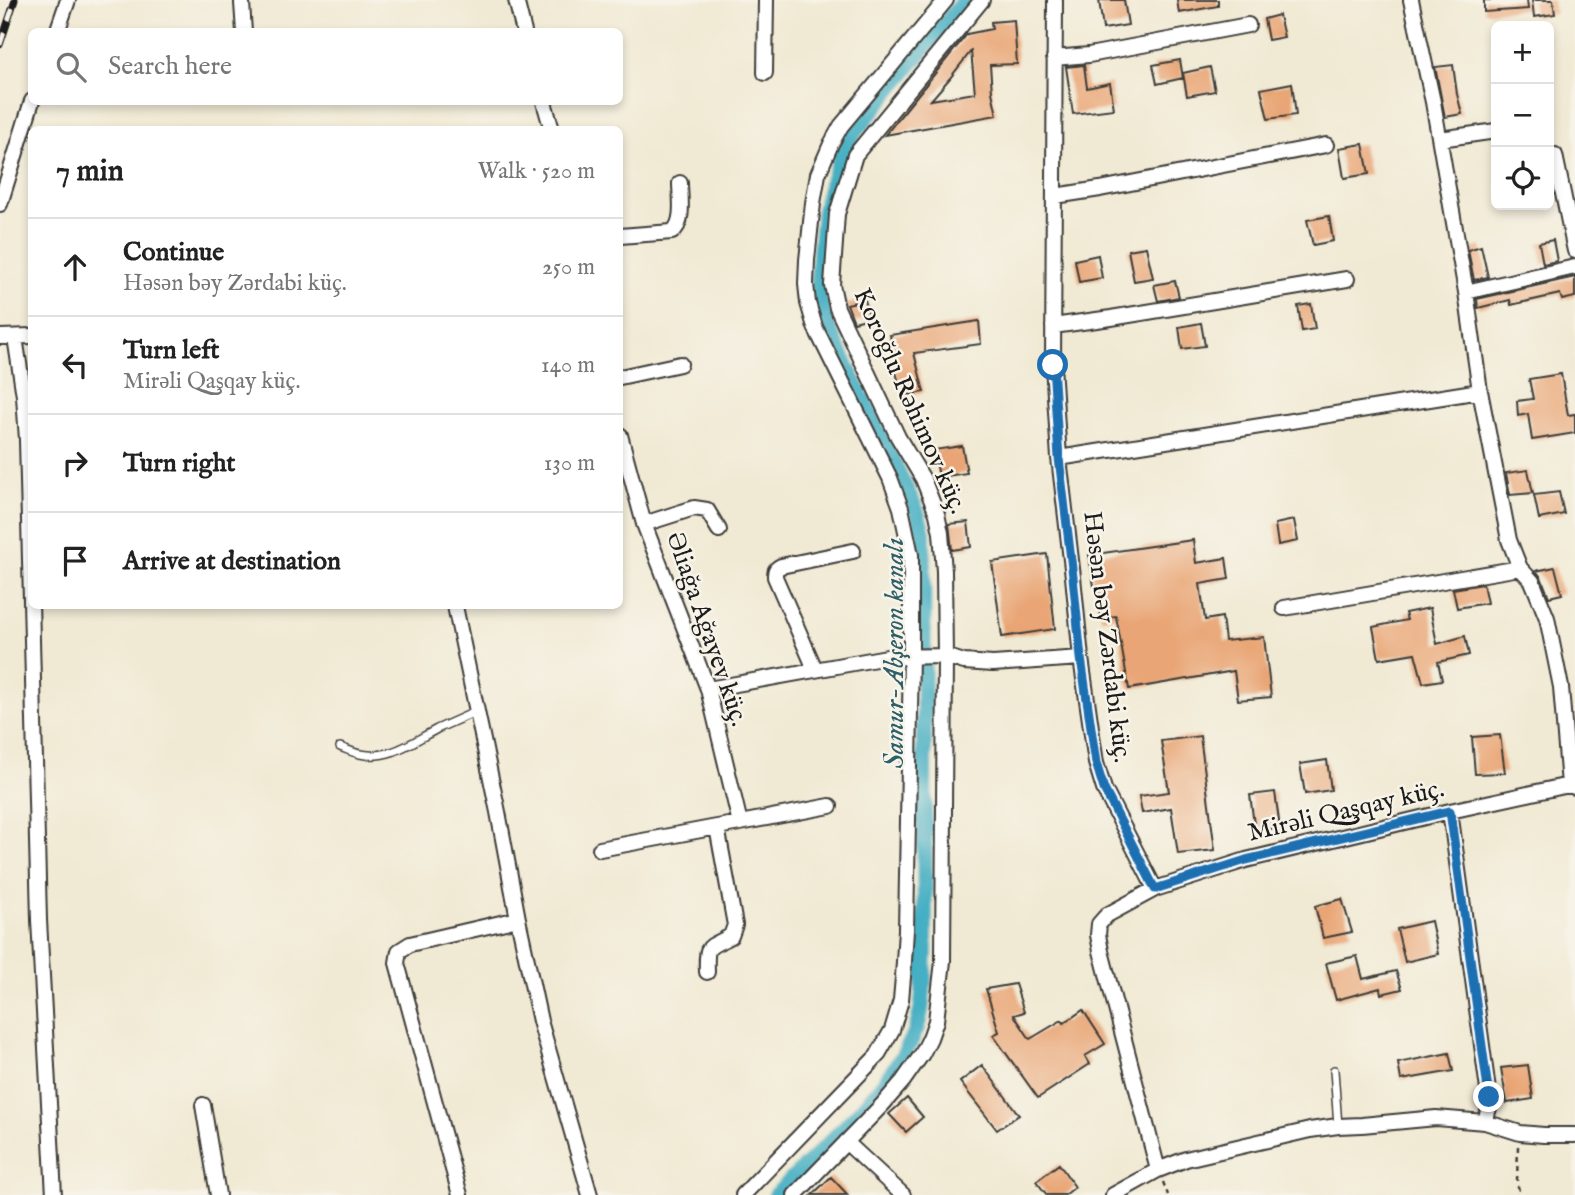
<!DOCTYPE html>
<meta charset="utf-8">
<style>
:root{--surface:#fff;--page:#f6f6f6;--text:#222;--muted:#767676;--line:#e0e0e0}
body{margin:0;font-family:"IM FELL English",serif;background:var(--page);color:var(--text)}
.controls{position:absolute;right:21px;top:21px;display:grid;overflow:hidden;border-radius:10px;box-shadow:0 4px 10px #0003}
.controls button{width:63px;height:63px;display:grid;place-items:center;padding:0;border:0;border-bottom:2px solid var(--line);background:var(--surface);color:var(--text);font:35px sans-serif}
.stop{position:absolute;width:21px;height:21px;margin:-16px;border:5px solid #1f6fb2;border-radius:50%;background:#fff}
.stop.end{background:#1f6fb2;border-color:#fff;box-shadow:0 2px 7px #0008}
.list{margin:0;padding:0;list-style:none}
h2{display:flex;justify-content:space-between;align-items:center;height:91px;margin:0;padding:0 28px;font-size:30px}
h2 small{font-size:23px;font-weight:400;color:var(--muted)}
.list li{display:grid;grid-template-columns:46px 1fr auto;gap:21px;align-items:center;box-sizing:border-box;height:98px;padding:0 28px;border-top:2px solid var(--line)}
.list b{display:block;font-size:26px;white-space:nowrap}
.list p{margin:0;font-size:23px;white-space:nowrap;color:var(--muted)}
.list em{font-size:23px;font-style:normal;color:var(--muted)}
.icon{flex:none;width:38px;height:38px;fill:none;stroke:currentColor;stroke-width:2;stroke-linecap:round;stroke-linejoin:round}
.map{position:relative;flex:none;width:1575px;height:1195px;overflow:hidden}
.search{position:absolute;background:var(--surface);box-shadow:0 4px 10px #0003;left:28px;top:28px;width:595px;height:77px;display:flex;align-items:center;gap:18px;box-sizing:border-box;padding:0 24px;border-radius:10px;color:var(--muted);font-size:26px}
.panel{position:absolute;background:var(--surface);box-shadow:0 4px 10px #0003;left:28px;top:126px;width:595px;height:483px;border-radius:10px}
.map>svg:first-child{display:block}
.lines{fill:none;stroke-linecap:round;stroke-linejoin:round}
.canal{stroke:#44afc3;stroke-width:16}
.building{fill:#e9a574;fill-rule:evenodd}
.service-casing{stroke:#3c3b37;stroke-width:10}
.minor-casing{stroke:#3c3b37;stroke-width:18}
.path{stroke:#3c3b37;stroke-width:2.5;stroke-dasharray:5 5;stroke-linecap:butt}
.service{stroke:#fff;stroke-width:7}
.minor{stroke:#fff;stroke-width:14}
.rail-casing{stroke:#1c1c1c;stroke-width:7}
.rail{stroke:#f7f3e8;stroke-width:4.5;stroke-dasharray:13;stroke-linecap:butt}
.route{stroke:#1f6fb2;stroke-width:9}
.labels{text-anchor:middle;dominant-baseline:central;stroke-width:5;stroke-linejoin:round;paint-order:stroke}
.street-label{font-size:26px;fill:#1c1c1c;stroke:#f7f3e8}
.water-label{font-size:28px;font-style:italic;fill:#2e5e67;stroke:#f7f3e8}
</style>
<div class="map">
<svg width="1575" height="1195" viewBox="0 0 1575 1195">
<rect width="100%" height="100%" fill="#f7f3e8"/>
<filter id="ink" filterUnits="userSpaceOnUse"><feTurbulence type="fractalNoise" baseFrequency=".0143" numOctaves="2"/><feDisplacementMap in="SourceGraphic" scale="14" xChannelSelector="R" yChannelSelector="G"/><feConvolveMatrix kernelMatrix="1 2 1 2 8 2 1 2 1" color-interpolation-filters="sRGB"/></filter>
<filter id="wash" filterUnits="userSpaceOnUse"><feTurbulence type="fractalNoise" baseFrequency=".00686" numOctaves="4" result="noise"/><feDisplacementMap in="SourceGraphic" scale="28" xChannelSelector="R" yChannelSelector="G"/><feGaussianBlur stdDeviation="1.57" result="paint"/><feColorMatrix in="noise" values="0 0 0 0 0 0 0 0 0 0 0 0 0 0 0 0 0 1.4 0 .05"/><feComposite in="paint" operator="in"/></filter>
<g filter="url(#wash)">
<rect width="100%" height="100%" fill="#f0e9d3"/>
<g class="lines">
<path class="canal" d="M776,1195C820,1151 887,1093 913,1037C925,1012 923,980 925,953L923,532L916,509L828,327L820,302L818,276L824,211L831,184L842,154L855,132L964,0"/>
</g>
<g id="blocks">
<path class="building" d="M1099,0H1124L1128,25L1103,29Z
M1177,0H1218V6L1179,13Z
M1484,0H1527L1528,9L1484,12Z
M1532,0H1553L1555,14L1534,17Z
M1279,15L1284,37L1268,40L1264,19Z
M1014,20L1017,64L990,65L992,92L997,115L885,135L967,34L992,29L991,22ZM971,51L975,93L931,100L950,78Z
M1180,60L1183,78L1157,84L1153,65Z
M1084,65L1087,88L1110,83L1114,109L1073,114L1066,67Z
M1453,65L1457,94L1462,114L1445,117L1435,67Z
M1210,67L1215,91L1187,96L1183,73Z
M1292,83L1296,115L1268,119L1261,89Z
M1363,144L1369,174L1344,178L1339,148Z
M1329,216L1333,241L1313,245L1307,220Z
M1553,240L1557,261L1543,264L1539,243Z
M1481,246L1488,277L1474,280L1468,250Z
M1146,247L1153,278L1134,281L1128,250Z
M1098,255L1102,278L1079,282L1075,260Z
M1575,277V297L1562,300L1560,294L1511,305L1510,300L1478,308L1477,299Z
M1175,281L1179,297L1158,301L1154,285Z
M865,300L870,318L854,322L847,304Z
M1311,304L1315,329L1302,331L1298,306Z
M979,321L981,344L914,353L924,392L903,396L895,369H897L890,335Z
M1201,323L1205,346L1182,349L1179,327Z
M1561,374L1568,415L1575,414V433L1532,440L1528,414L1518,416L1517,401L1533,399L1529,379Z
M962,446L967,473L939,477L934,450Z
M1528,470L1533,493L1510,495L1506,473Z
M1559,492L1564,514L1539,519L1534,495Z
M1294,520L1298,541L1278,545L1275,524Z
M968,522L971,547L952,550L949,524Z
M1193,540L1196,563L1226,558L1229,579L1200,584L1205,620L1222,617L1225,641L1264,637L1271,697L1238,700L1234,671L1129,689L1116,616L1101,618L1097,586H1094L1089,555Z
M1047,554L1055,629L1002,637L992,562Z
M1555,567L1562,594L1549,597L1541,577L1536,571Z
M1483,584L1487,603L1457,608L1453,589Z
M1430,608L1437,644L1465,636L1469,655L1438,662L1442,680L1423,683L1415,653L1379,659L1373,627L1407,620L1405,613Z
M1500,735L1505,773L1475,774L1472,737Z
M1200,736L1215,850L1178,854L1171,808L1142,813L1139,796L1169,792L1161,741Z
M1327,760L1331,790L1305,794L1300,764Z
M1275,792L1280,828L1255,831L1250,795Z
M1342,899L1352,932L1323,938L1315,906Z
M1431,921L1438,954L1405,962L1397,929Z
M1357,956L1363,979L1396,971L1402,989L1381,994L1380,988L1336,1000L1326,963Z
M1015,984L1024,1012L1014,1015L1030,1039L1062,1020L1064,1023L1083,1010L1105,1044L1085,1056L1090,1064L1038,1098L993,1035L999,1032L986,989Z
M1449,1053L1453,1071L1401,1080L1398,1063Z
M982,1065L1019,1115L997,1130L960,1082Z
M1528,1065L1533,1099L1507,1103L1501,1068Z
M907,1098L923,1117L906,1132L889,1114Z
M1059,1164L1075,1187L1065,1195H1047L1036,1181Z
M831,1177L848,1195H812Z"/>
</g>
</g>
<g filter="url(#ink)">
<use href="#blocks" fill-opacity="0" stroke="#3c3b37" stroke-width="2"/>
<g class="lines">
<g class="service-casing">
<path id="service" d="M340,747C346,749 354,753 360,754C390,760 412,742 437,729C450,723 464,717 477,711
M1334,1070L1338,1126"/>
</g>
<g class="minor-casing">
<path id="minor" d="M516,0L524,32
M1055,0L1053,365L1059,458L1073,577L1081,658L1096,763L1104,789L1155,889
M1411,0L1433,102L1466,292L1480,391L1509,540L1520,568L1532,581L1547,618L1561,687L1569,785
M242,3L244,32
M57,32L68,0
M1054,58L1089,55L1248,25
M765,73L766,0
M544,102L552,130
M1440,139L1496,131
M1555,155L1575,251
M1055,196L1100,189L1326,145
M0,204L32,101
M620,236L672,232C685,223 680,197 680,183
M1466,292L1575,267
M1053,326L1111,318L1347,279
M0,337L32,336
M15,337L24,396L27,440L39,920L54,1195
M620,377L680,364
M620,435L644,524L708,689L740,823L717,827L735,925L731,936C707,949 706,943 707,972
M1059,458L1480,391
M644,524L694,508L707,510L719,530
M455,606L498,812L518,919L540,1021L590,1195
M1284,608L1520,568
M815,669L775,577C775,571 775,569 781,566L853,551
M708,689L887,657L945,656L964,662L993,664L1081,658
M1450,811L1489,1097V1108L1485,1122
M740,823L830,806
M600,849L717,827
M203,1105L218,1195
M846,1142L903,1195
M1158,1170L1101,951L1098,935L1099,924L1107,915L1155,889L1246,860L1450,811L1569,785L1575,787
M460,1195L397,963L399,951L410,944L518,919
M743,1195L877,1056L892,1030L901,1000L903,977L906,930L911,656V555L901,508L890,478L815,327L808,303L806,284L807,260L813,203L818,174L831,144L841,126L946,0
M795,1195L883,1104L903,1081L922,1054L930,1038L936,1021L943,961L945,656L944,571L941,533L937,514L923,479L898,437L837,308L832,285L837,214L855,155L982,0
M1113,1195L1158,1170L1186,1159L1310,1130L1338,1126L1362,1125L1436,1118L1485,1122L1520,1133L1544,1135H1575"/>
</g>
<path class="path" d="M1518,1146L1517,1182L1520,1195
M1163,1182L1168,1195"/>
<use href="#service" class="service"/>
<use href="#minor" class="minor"/>
<g class="rail-casing">
<path id="rail" d="M0,45L15,0"/>
</g>
<use href="#rail" class="rail"/>
</g>
</g>
<g class="lines" filter="url(#ink)">
<path class="route" d="M1053,365L1059,458L1073,577L1081,658L1096,763L1104,789L1155,889L1246,860L1450,811L1489,1097"/>
</g>
<g class="labels">
<g class="street-label">
<text transform="translate(910 401) rotate(66)">Koroğlu Rəhimov küç.</text>
<text transform="translate(707 629) rotate(71)">Əliağa Ağayev küç.</text>
<text transform="translate(1107 637) rotate(83)">Həsən bəy Zərdabi küç.</text>
<text transform="translate(1346 811) rotate(-13)">Mirəli Qaşqay küç.</text>
</g>
<g class="water-label">
<text transform="translate(895 653) rotate(-90)">Samur-Abşeron kanalı</text>
</g>
</g>
</svg>
<div class="controls">
<button>+</button>
<button>−</button>
<button><svg class="icon" aria-label="locate" viewBox="0 0 24 24"><circle cx="12" cy="12" r="6"/><path d="M12 2v4M12 18v4M2 12h4M18 12h4"/></svg></button>
</div>
<div class="stop" style="left:1053px;top:365px"></div>
<div class="stop end" style="left:1489px;top:1097px"></div>
<div class="search"><svg class="icon" aria-label="search" viewBox="0 0 24 24"><circle cx="10" cy="10" r="6"/><path d="M15 15l6 6"/></svg>Search here</div>
<section class="panel">
<h2>7 min<small>Walk · 520 m</small></h2>
<ul class="list">
<li><svg class="icon" aria-label="ahead" viewBox="0 0 24 24"><path d="M12 20V5M6 11l6-6 6 6"/></svg><div><b>Continue</b><p>Həsən bəy Zərdabi küç.</p></div><em>250 m</em></li>
<li><svg class="icon" aria-label="left" viewBox="0 0 24 24"><path d="M17 20v-9H6M10 6l-5 5 5 5"/></svg><div><b>Turn left</b><p>Mirəli Qaşqay küç.</p></div><em>140 m</em></li>
<li><svg class="icon" aria-label="right" viewBox="0 0 24 24"><path d="M7 20v-9h11M14 6l5 5-5 5"/></svg><div><b>Turn right</b></div><em>130 m</em></li>
<li><svg class="icon" aria-label="arrive" viewBox="0 0 24 24"><path d="M6 21V4h12l-3 4 3 4H6"/></svg><div><b>Arrive at destination</b></div></li>
</ul>
</section>
</div>
